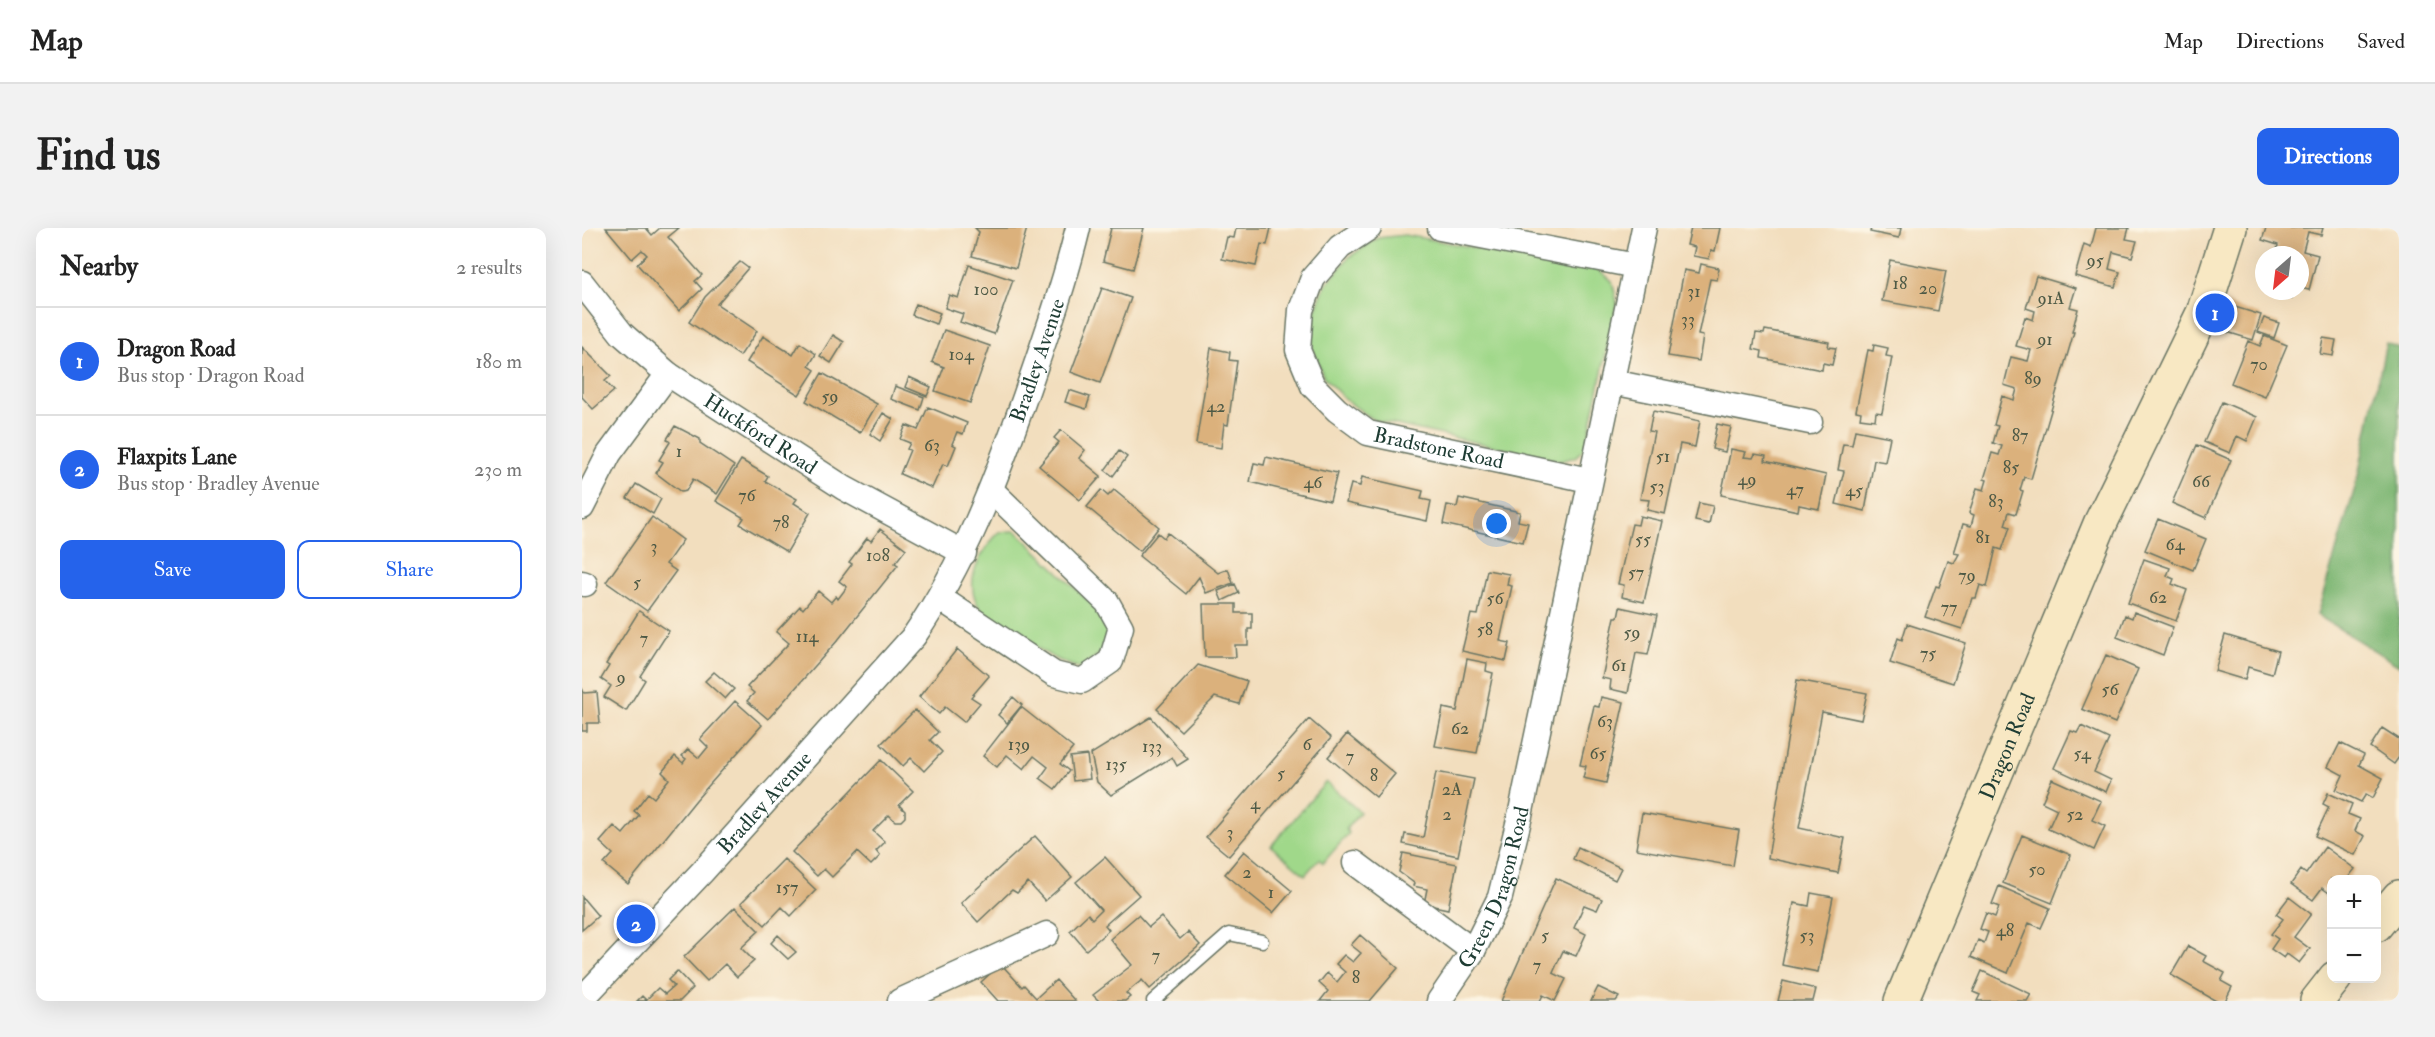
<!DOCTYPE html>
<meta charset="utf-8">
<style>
:root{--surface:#fff;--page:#f2f2f2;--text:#222;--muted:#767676;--line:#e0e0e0;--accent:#2563eb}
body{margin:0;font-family:"IM FELL Double Pica",serif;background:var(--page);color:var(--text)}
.controls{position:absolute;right:18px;bottom:18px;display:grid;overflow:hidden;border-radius:12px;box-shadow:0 6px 24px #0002}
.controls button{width:54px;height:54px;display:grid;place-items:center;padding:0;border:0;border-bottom:2px solid var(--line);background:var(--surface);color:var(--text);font:30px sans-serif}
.compass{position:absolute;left:1673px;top:18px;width:54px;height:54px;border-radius:50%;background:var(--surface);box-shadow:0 6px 24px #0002;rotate:208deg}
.you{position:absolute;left:915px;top:296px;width:21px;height:21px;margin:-15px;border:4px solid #fff;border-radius:50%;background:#1a73e8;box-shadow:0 0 0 9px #1a73e833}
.badge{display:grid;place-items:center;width:39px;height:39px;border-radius:50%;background:var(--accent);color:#fff;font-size:20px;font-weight:700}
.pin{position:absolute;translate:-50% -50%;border:3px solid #fff;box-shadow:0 2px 6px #0006}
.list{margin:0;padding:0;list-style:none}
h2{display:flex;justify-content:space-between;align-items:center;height:78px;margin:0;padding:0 24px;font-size:26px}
h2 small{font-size:20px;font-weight:400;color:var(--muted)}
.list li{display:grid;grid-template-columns:39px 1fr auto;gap:18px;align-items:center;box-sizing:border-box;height:108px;padding:0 24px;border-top:2px solid var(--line)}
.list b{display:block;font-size:22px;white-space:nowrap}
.list p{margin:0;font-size:20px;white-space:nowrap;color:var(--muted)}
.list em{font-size:20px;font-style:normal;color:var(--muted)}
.actions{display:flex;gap:12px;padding:18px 24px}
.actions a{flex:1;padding:14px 0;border:2px solid var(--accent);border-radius:12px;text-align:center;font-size:21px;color:var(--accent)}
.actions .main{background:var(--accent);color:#fff}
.map{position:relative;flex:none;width:1817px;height:773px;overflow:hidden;border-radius:12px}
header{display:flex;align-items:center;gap:36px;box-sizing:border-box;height:84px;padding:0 30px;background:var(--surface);border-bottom:2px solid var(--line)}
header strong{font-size:28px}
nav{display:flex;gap:33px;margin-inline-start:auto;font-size:21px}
.intro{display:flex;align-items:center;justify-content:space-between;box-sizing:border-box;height:144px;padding:0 36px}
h1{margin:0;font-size:42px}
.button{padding:15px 27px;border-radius:12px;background:var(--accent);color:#fff;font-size:21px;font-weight:700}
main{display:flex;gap:36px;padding:0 36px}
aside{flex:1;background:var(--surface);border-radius:12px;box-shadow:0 6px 24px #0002}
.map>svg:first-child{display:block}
.green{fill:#a0d88a;stroke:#608a5f;stroke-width:1.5}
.forest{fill:#80b876;stroke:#507a55;stroke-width:1.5}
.building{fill:#dbb17b}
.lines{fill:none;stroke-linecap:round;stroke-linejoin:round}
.lane-casing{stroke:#697564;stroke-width:15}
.street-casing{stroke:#697564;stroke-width:27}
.secondary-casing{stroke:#697564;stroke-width:36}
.lane{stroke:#fff;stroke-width:12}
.street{stroke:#fff;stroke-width:24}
.secondary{stroke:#f8e8c3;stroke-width:33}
.labels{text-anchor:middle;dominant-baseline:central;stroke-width:4.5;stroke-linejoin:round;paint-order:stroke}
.number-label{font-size:18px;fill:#4e5a46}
.street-label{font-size:21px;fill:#1f3d34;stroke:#fcf5e5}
</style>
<header>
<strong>Map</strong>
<nav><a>Map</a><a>Directions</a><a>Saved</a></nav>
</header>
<div class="intro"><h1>Find us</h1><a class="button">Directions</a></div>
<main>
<aside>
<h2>Nearby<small>2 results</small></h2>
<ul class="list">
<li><span class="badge">1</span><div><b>Dragon Road</b><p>Bus stop · Dragon Road</p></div><em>180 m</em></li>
<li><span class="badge">2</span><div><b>Flaxpits Lane</b><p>Bus stop · Bradley Avenue</p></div><em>230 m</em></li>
</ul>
<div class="actions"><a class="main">Save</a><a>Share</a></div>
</aside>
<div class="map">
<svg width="1817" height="773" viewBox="0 0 1817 773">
<rect width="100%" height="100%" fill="#fcf5e5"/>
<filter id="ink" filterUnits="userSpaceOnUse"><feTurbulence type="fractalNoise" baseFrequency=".0167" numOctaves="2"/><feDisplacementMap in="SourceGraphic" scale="12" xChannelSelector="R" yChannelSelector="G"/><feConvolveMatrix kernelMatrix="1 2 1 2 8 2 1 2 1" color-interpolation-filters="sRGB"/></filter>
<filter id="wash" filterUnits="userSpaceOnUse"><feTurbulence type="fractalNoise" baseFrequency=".008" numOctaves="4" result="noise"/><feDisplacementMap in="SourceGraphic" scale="24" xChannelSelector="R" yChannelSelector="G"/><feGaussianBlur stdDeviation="1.35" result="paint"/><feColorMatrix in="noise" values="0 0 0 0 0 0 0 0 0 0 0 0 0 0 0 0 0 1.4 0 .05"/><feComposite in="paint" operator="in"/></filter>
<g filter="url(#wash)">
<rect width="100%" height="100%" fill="#f2debe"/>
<path class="green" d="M823,7L1017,42L1030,53L1035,74L1004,219L993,229L979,233L792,192L764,172L742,150L730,120L732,85L743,58L767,29L796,10Z
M434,303L516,382L527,400L519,425L498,440C475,434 457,421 437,408C426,401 406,392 399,382C379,354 398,325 417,304Z
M744,554L778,584L764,601L767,605L741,635L737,631L723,647L689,618Z"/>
<path class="forest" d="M1804,115L1817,120V438L1735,387L1775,253Z"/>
<g id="blocks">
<path class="building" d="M24,0H64L70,7L78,0H97L86,9L120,47L113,53L120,61L97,83L55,36L65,27L60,22L50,31Z
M393,0H445L434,40L390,28L397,4Z
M529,0H562L551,41L521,33Z
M654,0H689L685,17L679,16L674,38L640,31L645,9L652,10Z
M1109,0H1138L1133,23L1129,22L1127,31L1111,28L1113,19L1105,17Z
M1289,0H1319L1317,10L1288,4Z
M1514,0H1547L1544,11L1555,13L1550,29L1531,24L1527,41L1538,44L1533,59L1493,48L1502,16L1509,19Z
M1684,0H1741L1739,7L1726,4L1721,23L1736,27L1727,62L1718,60V27H1694L1696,17L1680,12Z
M1308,32L1364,43L1356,83L1300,73Z
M158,34L166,40L135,76L175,103L158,128L107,94L123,69Z
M1119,36L1137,40L1135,52L1128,51L1116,107L1121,108L1117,133L1086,128L1102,42L1117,45Z
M387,37L431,52L412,106L378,94L381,86L363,80L367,67L376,70Z
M1454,48L1494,60L1488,79L1496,81L1490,104H1492L1449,251L1442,249L1438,262L1441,263L1434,286L1427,284L1423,297L1428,299L1420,322L1414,320L1405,359L1398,357L1394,370H1390L1380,401L1343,389L1354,358L1357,359L1366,333L1372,335L1377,326L1372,325L1381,296L1389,298L1392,287L1387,285L1395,260L1402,262L1405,252L1402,251L1410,225L1417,227L1420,218L1411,215L1416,198L1412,197L1420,168L1432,172L1435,161L1422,157L1429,129L1446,133L1449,122L1434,118L1443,89L1451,92L1453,83L1444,80Z
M520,60L549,70L518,155L489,144Z
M1682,63H1712L1710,71Z
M1640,75L1679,87L1671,112L1632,100Z
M334,76L358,85L354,96L330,87Z
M1682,90L1697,95L1692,110L1676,104Z
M362,102L408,118L388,175L353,163L362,139L350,134Z
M1183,102L1247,114L1246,119L1254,120L1250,137L1241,135L1240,142L1179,130L1180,123L1171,121L1174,105L1182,106Z
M251,107L262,114L249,135L238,128Z
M181,108L211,127L218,115L234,126L227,138L233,142L217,167L165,134Z
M1682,108L1705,117L1683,169L1649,155L1666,113L1678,118Z
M1741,110L1754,112L1751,128L1738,126Z
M1292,117L1306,120L1304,128L1310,129L1300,185L1294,184L1293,192L1278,190L1279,184L1274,183L1286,122L1291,123Z
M0,119L29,148L23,153L32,163L11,181L0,169Z
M629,120L648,124L647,132L655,133L646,197L642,196L639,220L614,216Z
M240,145L295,176L278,205L224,173Z
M327,149L349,159L345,168L323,159Z
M313,158L342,169L338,182L309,171Z
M487,162L508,169L504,181L483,174Z
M1640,174L1675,189L1665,213L1655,208L1648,225L1622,214Z
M346,179L385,195L381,206L375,204L370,216L374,218L366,238L361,236L350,260L318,246L328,222L325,221L328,215L318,211L324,197L336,202Z
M1071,183L1118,193L1113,219L1098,216L1083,286L1065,282L1067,272L1058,271L1072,204L1067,203Z
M301,185L311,191L298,213L288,206Z
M1135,196L1149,199L1143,224L1130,221Z
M93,198L118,211V215L152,238L135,266L111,251L104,263L99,264L74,245L81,234L77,232L88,214L85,211Z
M479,202L503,222L497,230L519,248L498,272L457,238L477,214L472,210Z
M1273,202L1308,209L1303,234L1292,232L1283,283L1254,276L1262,243L1256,242L1261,216L1270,217Z
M1615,217L1649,232L1624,290L1590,275Z
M1149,221L1164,224L1162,229L1171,230L1173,226L1184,228L1183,233L1244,247L1237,281L1217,277L1216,283L1139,267Z
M537,223L545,229L531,248L523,242Z
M684,229L755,245L748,273L668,254L672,235L682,237Z
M159,232L186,248L183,253L215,271L212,275L228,285L205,324L158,296L162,290L134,273Z
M780,249L841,263L839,271L849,273L845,293L764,275L769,256L778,258Z
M54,256L79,271L71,286L45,270Z
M519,262L526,268L532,262L577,299L558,323L505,279Z
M877,270L938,284L936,293L946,295L941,314L861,296L865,277L875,279Z
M1117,275L1131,278L1127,296L1113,293Z
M1058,288L1080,293L1062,374L1040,369L1042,357L1036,356L1050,296L1056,297Z
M70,289L101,312L84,336L94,343L65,383L24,354Z
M1576,291L1624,311L1611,342L1563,322Z
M298,301L324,321L313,335L316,337L256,412L186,491L165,473L172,465L165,459L207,415L194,404L218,378L221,381L236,363L249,374L254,368L256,371L265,359L257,353L270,336L267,334L285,310L289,313Z
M576,305L582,310L586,305L636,345L646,341L651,355L624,365L617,349L604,366L557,328Z
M1562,331L1588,340L1585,348L1592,351L1590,356L1605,362L1594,393L1546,375Z
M905,342L927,346L925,357L930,358L918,413L928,415L924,433L880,423L889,386L896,387Z
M653,356L657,365L640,373L636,363Z
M621,376H654V385H670V401H666V417H653L654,429H623Z
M1038,379L1075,387L1066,427L1054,425L1046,465L1028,461L1029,452L1020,450L1033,389H1036Z
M57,383L87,403L58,448L63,452L44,483L22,469L29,458L19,451L27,438L24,436Z
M1552,384L1591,399L1581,427L1535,409L1543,387L1550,390Z
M1325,396L1384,415L1371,455L1308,435L1316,410L1320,412Z
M1643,407L1696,423L1690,446L1666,439L1663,452L1633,443Z
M375,421L407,448L389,469L398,475L382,494L363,479L357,486L337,469Z
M1524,427L1556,441L1533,495L1500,481Z
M885,431L905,435L904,443L911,445L895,525L853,518L861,480L875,483Z
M616,437L665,453L657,476L633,469L599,503L575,481Z
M132,444L152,461L143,471L123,453Z
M1215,452L1285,465L1279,492L1240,484L1217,600L1263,610L1256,645L1186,630Z
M0,460L2,465L15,464L18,495H5V503H0Z
M431,469L440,477L425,495L416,487Z
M1019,469L1042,474L1024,555L1001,550L1004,538L998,537L1012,478L1017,479Z
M153,473L180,497L114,572L46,656L22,636L31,626L18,614L32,598L41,606L57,587L52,583L66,565L72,570L87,551L80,544L93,528L101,535L104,531L100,528L106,521L117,530L126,519L118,511Z
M439,479L491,520L478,536L487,543L473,561L458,550L466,539L452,528L442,541L425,527L415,539L401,528Z
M333,482L356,504L348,512L360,524L342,543L329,530L321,538L299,516Z
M569,489L606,531L595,538L590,529L529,567L515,554L509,526Z
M727,491L749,510L647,628L624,609Z
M1499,498L1527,511L1512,544L1529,552L1524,564L1472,540L1489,503L1495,505Z
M1800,500L1817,511V529L1812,536L1788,519Z
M765,506L813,546L794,569L746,529Z
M1758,515L1782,527L1777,537L1801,550L1791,570L1784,566L1779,574L1754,562L1761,547L1746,539Z
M505,527L508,551L491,553L488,529Z
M299,532L331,563L317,577L323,583V589L319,593H313L307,587L291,603L303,614L294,623L298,628L289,637L275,624L250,649L242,641L235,648L210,624Z
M854,544L892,551L876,628L821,616L823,606L841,610Z
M1470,551L1519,573L1510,592L1523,598L1512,622L1466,601L1475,581L1460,574Z
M1746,565L1770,576L1766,586L1778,591L1773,603L1783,608L1773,627L1733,608L1747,579L1741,576Z
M1060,585L1157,602L1151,638L1054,621Z
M1440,607L1489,627L1470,675L1421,655Z
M453,608L490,649L463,673L446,654L435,665L430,662L396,694L379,675Z
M996,619L1039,640L1033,652L991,631Z
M1743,619L1773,641L1765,651H1749L1747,665L1740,660L1731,672L1709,656L1719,642L1724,646Z
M662,623L710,663L691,685L643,646Z
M821,625L875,636L866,681L842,676L845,661L831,658L832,655L817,644Z
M523,629L557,667L523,697L527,702L504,722L488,703L506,686L510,691L519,682L494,654Z
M202,631L234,662L209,688L200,679L183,697L159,675Z
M974,650L1020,671L1015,682L1002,677L992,700L1004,706L994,728L981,723L971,745L984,751L973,773L961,767L958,773H919Z
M1417,658L1468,680L1459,700L1447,695L1426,745L1389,729L1396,712L1402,715L1406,704L1398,701L1404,685L1413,689L1417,679L1410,676Z
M1229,665L1251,669L1236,744L1200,737L1212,675L1227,678Z
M0,669L16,688L0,702Z
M1707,669L1729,686L1712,709L1728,721L1717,735L1705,726L1702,730L1689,721L1696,711L1689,706L1701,691L1694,686Z
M153,679L177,703L159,720L172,733L155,749L143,736L125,753L102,729Z
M556,687L567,699L579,689L598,711L606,704L618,717L568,761L560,752L544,765L548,769L543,773H517L511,767L550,737L528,711Z
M196,707L214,724L206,731L189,715Z
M778,707L816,740L788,773H738L746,763L737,755L745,745L755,754L763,744L754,736L762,727L771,734L779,725L769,717Z
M1606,718L1624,728L1621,733L1643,745L1639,753L1650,759L1643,773H1634L1589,747Z
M419,736L440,759L442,757L454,770L474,752L493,773H416L399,754Z
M95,743L111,760L98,773H55L60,768L64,772L76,760L83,766L92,758L86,752Z
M1400,743L1449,766L1445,773H1395L1398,767L1391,764Z
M1201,753L1234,761L1231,773H1196Z
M1016,759L1037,769L1034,773H1009Z"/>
</g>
</g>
<g filter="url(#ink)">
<use href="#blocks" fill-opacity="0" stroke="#697564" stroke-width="1.5"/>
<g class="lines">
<g class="lane-casing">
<path id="lane" d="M571,773L647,706L680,713"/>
</g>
<g class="street-casing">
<g id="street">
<path id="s1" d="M787,0L758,19L731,50L719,82L716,122L731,158L755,182L786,205L1007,252"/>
<path d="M858,0L1054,38"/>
<path id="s2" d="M0,55L40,106L86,146L262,260L382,325"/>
<path d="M1030,154L1228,194"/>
<path d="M0,279L27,226L86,146"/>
<path d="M0,355L3,356"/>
<path d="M358,370L472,446L500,453L529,433L539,399L525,374L410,263"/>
<path d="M773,635L891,723"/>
<path id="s3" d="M0,771L121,643L332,408C383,334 413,254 443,169C462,113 482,58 496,0"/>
<path d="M318,773L465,706"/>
<path id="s4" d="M857,773L891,723L918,669L938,588L1062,0"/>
</g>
</g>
<g class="secondary-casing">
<g id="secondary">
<path d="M1794,697L1817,669"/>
<path id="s5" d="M1319,773L1518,296L1621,85L1648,0"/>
<path d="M1735,773L1753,750"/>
</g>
</g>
<use href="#lane" class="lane"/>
<use href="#street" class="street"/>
<use href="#secondary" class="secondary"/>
</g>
</g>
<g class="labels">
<g class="number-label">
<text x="1513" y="32">95</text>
<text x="1318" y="55">18</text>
<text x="1346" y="60">20</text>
<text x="404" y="61">100</text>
<text x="1112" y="63">31</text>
<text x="1469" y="70">91A</text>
<text x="1106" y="91">33</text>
<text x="1463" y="111">91</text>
<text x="379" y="126">104</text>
<text x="1677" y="136">70</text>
<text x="1451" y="150">89</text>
<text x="248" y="168">59</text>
<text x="634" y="178">42</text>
<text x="1438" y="207">87</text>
<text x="350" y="217">63</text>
<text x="97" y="223">1</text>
<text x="1081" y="228">51</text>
<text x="1429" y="239">85</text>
<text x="1165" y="251">49</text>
<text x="1619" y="253">66</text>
<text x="731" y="254">46</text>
<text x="1075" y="258">53</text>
<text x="1213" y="261">47</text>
<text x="1272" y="262">45</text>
<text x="165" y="267">76</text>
<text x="1414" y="273">83</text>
<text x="199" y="294">78</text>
<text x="1401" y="309">81</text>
<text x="1061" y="311">55</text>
<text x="1593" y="316">64</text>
<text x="72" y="318">3</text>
<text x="296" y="327">108</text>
<text x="1054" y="344">57</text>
<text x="1385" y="347">79</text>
<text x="55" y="354">5</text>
<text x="1576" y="369">62</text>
<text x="913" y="370">56</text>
<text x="1367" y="379">77</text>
<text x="903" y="401">58</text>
<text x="1050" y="404">59</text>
<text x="225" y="408">114</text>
<text x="62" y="410">7</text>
<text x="1346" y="425">75</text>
<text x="1037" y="437">61</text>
<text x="39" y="449">9</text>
<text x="1528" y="461">56</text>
<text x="1023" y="493">63</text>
<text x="878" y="500">62</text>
<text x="437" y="516">139</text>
<text x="725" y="516">6</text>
<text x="570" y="518">133</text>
<text x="1016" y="525">65</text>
<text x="1500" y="525">54</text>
<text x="768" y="528">7</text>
<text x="534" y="536">135</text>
<text x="699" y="545">5</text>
<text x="792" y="547">8</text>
<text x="870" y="561">2A</text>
<text x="673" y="575">4</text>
<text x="865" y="586">2</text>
<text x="1493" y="586">52</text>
<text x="648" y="604">3</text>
<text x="1455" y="641">50</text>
<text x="665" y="644">2</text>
<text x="205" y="659">157</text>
<text x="689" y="664">1</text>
<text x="1423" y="702">48</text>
<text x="963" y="707">5</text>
<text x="1225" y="707">53</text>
<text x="574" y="727">7</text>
<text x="955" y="737">7</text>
<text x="774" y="749">8</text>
</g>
<g class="street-label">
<text stroke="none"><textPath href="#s3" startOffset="795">Bradley Avenue</textPath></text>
<text stroke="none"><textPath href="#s2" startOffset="236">Huckford Road</textPath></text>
<text stroke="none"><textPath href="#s1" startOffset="334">Bradstone Road</textPath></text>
<text stroke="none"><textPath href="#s5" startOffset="276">Dragon Road</textPath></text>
<text stroke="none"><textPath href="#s3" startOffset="268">Bradley Avenue</textPath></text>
<text stroke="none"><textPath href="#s4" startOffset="128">Green Dragon Road</textPath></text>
</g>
</g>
</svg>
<div class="controls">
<button>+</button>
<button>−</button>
</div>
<svg class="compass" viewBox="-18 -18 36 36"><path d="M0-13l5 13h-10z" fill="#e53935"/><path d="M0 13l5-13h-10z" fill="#767676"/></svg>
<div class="you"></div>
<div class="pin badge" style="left:1633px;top:85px">1</div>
<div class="pin badge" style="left:54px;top:696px">2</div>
</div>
</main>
